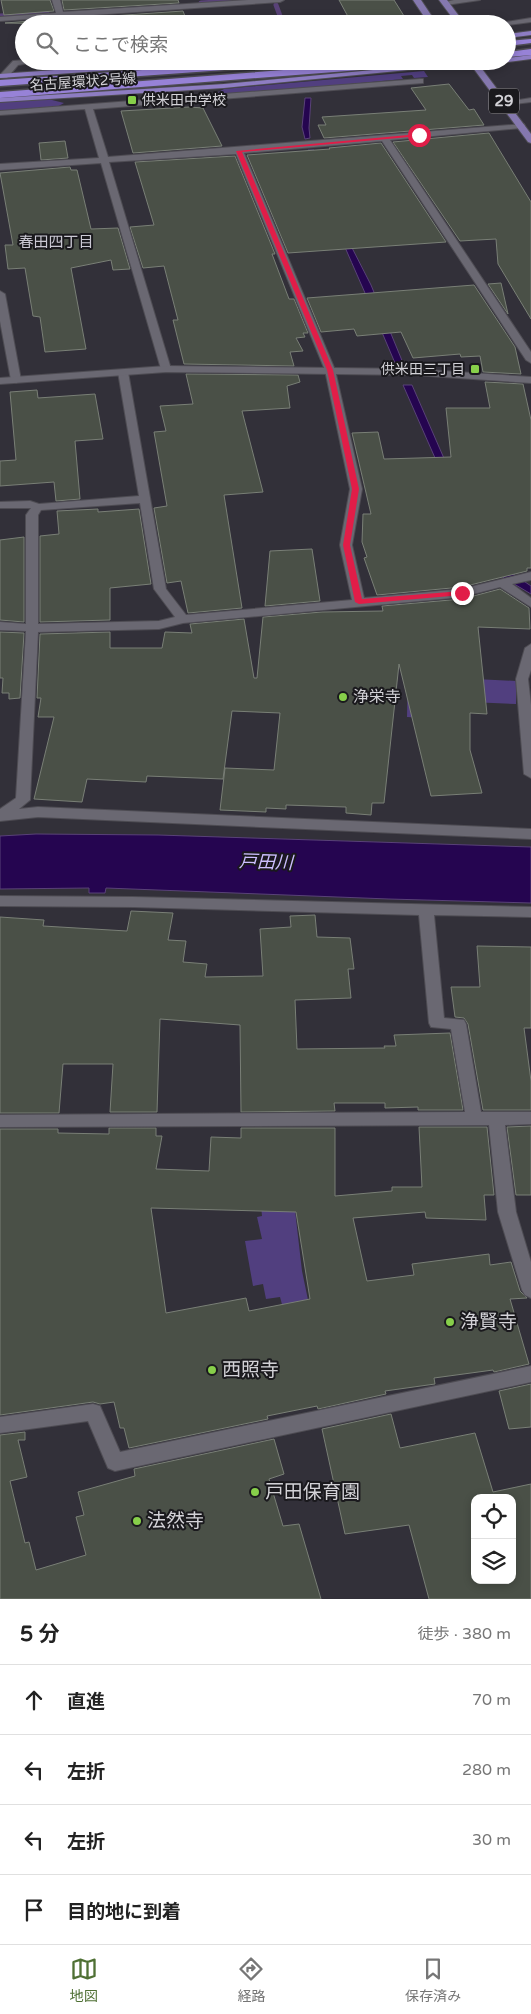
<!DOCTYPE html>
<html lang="ja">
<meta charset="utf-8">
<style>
:root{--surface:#fff;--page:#f2f2f2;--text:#222;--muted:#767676;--line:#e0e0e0;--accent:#4f7034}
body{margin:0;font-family:"Varela Round","Noto Sans JP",sans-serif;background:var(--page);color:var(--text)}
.controls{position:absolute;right:15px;bottom:15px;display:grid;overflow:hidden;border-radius:10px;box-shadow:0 2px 8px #0003}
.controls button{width:45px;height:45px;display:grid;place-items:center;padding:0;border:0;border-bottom:1px solid var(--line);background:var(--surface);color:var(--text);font:25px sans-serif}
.stop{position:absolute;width:15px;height:15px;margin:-11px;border:4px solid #e11d48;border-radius:50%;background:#fff}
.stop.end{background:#e11d48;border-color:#fff;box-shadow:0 1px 5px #0008}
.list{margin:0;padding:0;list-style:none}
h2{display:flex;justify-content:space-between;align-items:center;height:65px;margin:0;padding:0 20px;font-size:21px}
h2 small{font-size:16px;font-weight:400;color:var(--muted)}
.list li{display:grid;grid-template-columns:32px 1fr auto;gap:15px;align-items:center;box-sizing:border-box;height:70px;padding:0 20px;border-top:1px solid var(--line)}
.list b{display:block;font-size:19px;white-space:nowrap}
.list em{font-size:16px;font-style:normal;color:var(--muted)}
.icon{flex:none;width:28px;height:28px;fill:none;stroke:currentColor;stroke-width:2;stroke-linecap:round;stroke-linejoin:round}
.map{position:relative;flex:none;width:531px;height:1599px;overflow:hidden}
.search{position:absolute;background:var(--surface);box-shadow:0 2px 8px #0003;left:15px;right:15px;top:15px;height:55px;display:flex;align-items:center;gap:12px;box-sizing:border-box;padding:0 18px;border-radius:28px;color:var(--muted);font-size:19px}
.sheet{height:345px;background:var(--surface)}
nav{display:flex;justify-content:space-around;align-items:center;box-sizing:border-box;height:70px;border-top:1px solid var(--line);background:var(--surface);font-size:14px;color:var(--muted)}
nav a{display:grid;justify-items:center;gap:2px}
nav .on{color:var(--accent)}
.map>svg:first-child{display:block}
.green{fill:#513f7f}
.water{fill:#250550;stroke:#594278}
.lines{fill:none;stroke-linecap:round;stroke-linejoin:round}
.stream{stroke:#594278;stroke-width:5}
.building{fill:#4a5047;stroke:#797f76;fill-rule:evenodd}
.minor-casing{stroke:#4e4c53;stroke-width:2}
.tertiary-casing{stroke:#4e4c53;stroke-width:2}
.primary-casing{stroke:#4e4c53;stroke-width:2}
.trunk-casing{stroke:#4e4c53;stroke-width:2}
.motorway-casing{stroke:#4e4c53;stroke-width:3}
.minor{fill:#6a6872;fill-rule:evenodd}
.tertiary{fill:#6a6872;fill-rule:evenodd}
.primary{fill:#8578af;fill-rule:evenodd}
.trunk{fill:#8e7dc3;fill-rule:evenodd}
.motorway{fill:#9782d7;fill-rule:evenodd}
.route{fill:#e11d48}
.poi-dot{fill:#87cf4a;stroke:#1a191d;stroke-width:2}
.labels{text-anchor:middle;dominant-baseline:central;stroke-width:4;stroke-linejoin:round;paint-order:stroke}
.far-street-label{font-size:14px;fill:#d3d2d7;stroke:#1a191d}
.far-poi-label{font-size:14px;fill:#d3d2d7;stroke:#1a191d;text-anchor:start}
.shield{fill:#1a191d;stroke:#9c9a9f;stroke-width:1}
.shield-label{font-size:15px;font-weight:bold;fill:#d3d2d7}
.far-neighbourhood-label{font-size:15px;fill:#cac8d3;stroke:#1a191d}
.poi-label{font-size:16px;fill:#d3d2d7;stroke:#1a191d;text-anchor:start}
.water-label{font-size:18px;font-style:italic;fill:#ccbefe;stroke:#1a191d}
.near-poi-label{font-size:19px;fill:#d3d2d7;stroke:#1a191d;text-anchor:start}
</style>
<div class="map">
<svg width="531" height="1599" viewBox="0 0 531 1599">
<rect width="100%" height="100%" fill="#323039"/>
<path class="green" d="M424,71L428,77L414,78L412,75L401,76L403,79L222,96L218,92L224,89Z
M48,99L64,103L57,107L0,111V102Z
M408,671L435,677L516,681V704L424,700L423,718L407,717Z
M293,1193L302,1271L323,1372L301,1375L280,1297L266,1299L263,1284L253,1286L245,1241L262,1239L257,1217L262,1216L260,1195Z"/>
<path class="water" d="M305,98H311L309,128L310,138L305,139L302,127Z
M308,150H314L315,162L347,238L371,285L403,363H395C367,295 336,230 309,162Z
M403,385H412L453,479L494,561L531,586V594L504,578L489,565L446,483Z
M36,834L158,835L531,847V903L389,899L106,888L105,893H89V888L0,889V836Z"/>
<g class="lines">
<path class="stream" d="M201,3L247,0
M276,5L283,24
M0,16L47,13"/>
</g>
<path class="building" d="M1,0H50L54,11L4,15Z
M62,0H178L179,3L64,10Z
M339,0H394L409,24H352Z
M183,11L188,24H68L67,19Z
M57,19L58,24L5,23Z
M449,84L469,110L474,109L484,125L324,138L318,125H326L322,117L426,110L411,88Z
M189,107L203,108L222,146L133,153L121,111Z
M489,133L531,202V319L498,264L496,239L460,241L393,142Z
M65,141L68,158L41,160L39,143Z
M381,143L446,242L288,253L247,155L330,149L329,148Z
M235,156L275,254H272L289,299H294L308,333H303L305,337L296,338L303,351L290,352L294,366L184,364L173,320H178L164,266L143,268L130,227L154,225L135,162Z
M70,167L71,170H77L91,229L118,228L130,269L113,270L111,260L71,268L86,349L45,352L40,317L33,316L25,268L8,269L5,245H13L0,173Z
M501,283L508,314L488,284Z
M474,285L515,347L521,374L483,372L480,356L461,357L460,354L413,358L401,332L357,336L354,329L321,332L307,298Z
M186,374L298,375L300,382L287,386L290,408L242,411L263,492L224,495L242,608L188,613L181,581L167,583L154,508L167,506L154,432L166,431L160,406L193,404Z
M485,382L523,384L531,420V568H527V571L462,587L377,595L364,558L367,557L362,542L363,514H371L352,433L378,432L384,459L451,457L446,408H490Z
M37,390L38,398L95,394L103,439L75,441L80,499L56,501L54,482L0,486V461L16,460L10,392Z
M98,509V512L139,509L151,584L110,588V620L40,622V536L59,534L57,511Z
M24,537V622L0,620V540Z
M312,549L320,601L265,606L270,551Z
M500,589L529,608L530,629L478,627L487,714L470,713V750L482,793L431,796L399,664L384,803H372L371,815L346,813V807L286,805V809L266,808V812L220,810L225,768L274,770L280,713L232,711L223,779L147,776L146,782L87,779L82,802L34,799L54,717H38L41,698H37L40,634L110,632V648H162L165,632L192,633L190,624L244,619L254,678H257L263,617L322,612L383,611L382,606L462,599Z
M0,632L24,633L20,698L9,699V693H2L3,678H0Z
M131,911L173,913L168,940L186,941L183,962L207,964L205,977L263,976L260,929L291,927L290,916L315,915L317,937L350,938L354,969H348L351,998L295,1000L297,1049L385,1048L384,1046H396L394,1035L450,1033L463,1110H418V1107L385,1108V1103H334L335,1111L241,1112L240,1025L160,1019L157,1112H110L113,1064H63L59,1113H0V917L44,920L43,926L127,931Z
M477,946L531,947V1028H524L531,1081V1110H483L468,1024L464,1018L455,1017L451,987H480Z
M531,1126V1195H516L507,1127Z
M419,1127H487L494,1195H484L486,1220L426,1218L425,1212L353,1218L367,1281L414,1275L412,1264L489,1254L490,1265L511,1262L520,1291L527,1298L510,1299L529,1364L494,1372L493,1370L434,1378L435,1384L385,1391L386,1394L318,1409L317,1406L267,1416L268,1419L129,1448L124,1428H120L114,1402L100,1404L93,1402L0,1415V1129H58V1133L109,1134V1128H156V1136H162L156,1169L209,1171L211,1137L241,1138V1128H335V1196L392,1191V1187H422ZM151,1208L296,1212L310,1299L249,1311L246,1298L166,1313Z
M531,1384V1427L509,1429L499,1391Z
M391,1414L400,1448L475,1433L493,1492L531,1484V1599H429L409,1525L345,1534L322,1429ZM475,1498H512V1580H475Z
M25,1432V1440H18L27,1477L10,1481L25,1543L29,1542L36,1570L86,1555L76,1517L84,1515L78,1492L135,1476L134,1469L274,1439L284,1474L269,1479L283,1526L299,1524L321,1599H0V1435Z"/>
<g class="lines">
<g class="minor-casing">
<path id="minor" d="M52,0H60L63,12L248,0H284L280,2L65,17L66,24H60L58,17L0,21V17L56,13Z
M454,0H480L446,5L442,3Z
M531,18V22L507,25L500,23Z
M24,60L43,61L18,65L7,78H1V74L13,61Z
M420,79H423V83L93,109L108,157L524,124L525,126L521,128L390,140L531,352V363L526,360L382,141L244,153L335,370L362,489L352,545L364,598L462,589L531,572V580L512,584L531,598V607L500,587L462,597L183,623L159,629L38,632L30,800L19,809L38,807L531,829V839L38,817L0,821V809L16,798L26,631L0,630V622L26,624V515L31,508H0V502L30,501L39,504L139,496L118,372L119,370H127L128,372L166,589L186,615L352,600L340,545L350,489L325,370L236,154L109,162L171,369L166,372L161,369L101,163L0,170V164L99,158L85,109L0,115V111ZM140,503L154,589L175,617L159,621L38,624V515L41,510Z
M531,98V102L505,105L501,103Z
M0,291L5,294L21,380L16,383L11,380L0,321Z
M531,644V670L528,679L531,705V778L524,774L516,679L525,648Z
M0,896L133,897L531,907V917L434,915L444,1018L464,1020L466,1024L481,1112H531V1124L505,1125L516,1212L531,1262V1298L525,1295L522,1290L498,1212L489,1125L0,1127V1115L465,1112L451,1029L431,1027L429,1023L419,915L133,907L0,906Z
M531,1366V1382L115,1471L108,1468L88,1421L0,1433V1417L93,1404L100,1406L120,1452Z"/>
</g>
<g class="tertiary-casing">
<path id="tertiary" d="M166,366L414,369L531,377V383L414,375L166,372L0,384V378Z"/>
</g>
<g class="primary-casing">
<path id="primary" d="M413,0H421L437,24H429Z
M439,0H447L465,24H457Z
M468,61H476L531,134V143L528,142Z"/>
</g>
<g class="trunk-casing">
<path id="trunk" d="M531,31V35L507,38V34Z
M531,55V59L507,62L504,61H507V58Z
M178,61H219L215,63L0,78V74Z
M468,61H500L224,88L0,102V98L224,84Z"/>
</g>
<g class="motorway-casing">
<path id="motorway" d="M531,39V43L507,46V41Z
M531,49V55L507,57V52Z
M269,61H312L308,64L0,86V80Z
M401,61H441L437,64L0,98V92Z"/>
</g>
<use href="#minor" class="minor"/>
<use href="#tertiary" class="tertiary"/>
<use href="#primary" class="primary"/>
<use href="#trunk" class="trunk"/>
<use href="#motorway" class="motorway"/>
</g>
<path class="route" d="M419,134L420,136L242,152L333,370L359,489L350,545L362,599L462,591L466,593L462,595L359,604L355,602L343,545L352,489L327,370L236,151Z"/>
<g class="poi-dot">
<rect x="127" y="95" width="10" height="10" rx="2.5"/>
<rect x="470" y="364" width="10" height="10" rx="2.5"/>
<circle cx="343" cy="697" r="5"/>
<circle cx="450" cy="1322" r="5"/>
<circle cx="212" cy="1370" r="5"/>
<circle cx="255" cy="1492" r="5"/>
<circle cx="137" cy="1521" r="5"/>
</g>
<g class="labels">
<g class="far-street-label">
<text transform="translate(83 82) rotate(-4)">名古屋環状2号線</text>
</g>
<g class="far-poi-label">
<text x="142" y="100">供米田中学校</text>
<text x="465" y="369" text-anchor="end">供米田三丁目</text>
</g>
<rect class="shield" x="489" y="88.5" width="30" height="25" rx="4"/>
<g class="shield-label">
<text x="504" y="101">29</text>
</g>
<g class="far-neighbourhood-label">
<text x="56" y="242">春田四丁目</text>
</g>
<g class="poi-label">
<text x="353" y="697">浄栄寺</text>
</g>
<g class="water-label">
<text transform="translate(266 862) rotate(2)">戸田川</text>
</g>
<g class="near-poi-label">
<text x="460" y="1322">浄賢寺</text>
<text x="222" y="1370">西照寺</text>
<text x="265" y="1492">戸田保育園</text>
<text x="147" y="1521">法然寺</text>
</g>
</g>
</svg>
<div class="controls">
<button><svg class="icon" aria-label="locate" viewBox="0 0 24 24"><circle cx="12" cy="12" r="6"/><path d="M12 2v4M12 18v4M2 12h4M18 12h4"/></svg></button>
<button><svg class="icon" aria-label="layers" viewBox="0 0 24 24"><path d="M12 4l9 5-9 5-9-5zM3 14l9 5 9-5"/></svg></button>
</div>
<div class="stop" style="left:419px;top:135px"></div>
<div class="stop end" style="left:462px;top:593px"></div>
<div class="search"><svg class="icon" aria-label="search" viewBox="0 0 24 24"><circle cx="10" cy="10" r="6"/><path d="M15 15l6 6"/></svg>ここで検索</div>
</div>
<section class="sheet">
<h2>5 分<small>徒歩 · 380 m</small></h2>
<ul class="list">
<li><svg class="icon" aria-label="ahead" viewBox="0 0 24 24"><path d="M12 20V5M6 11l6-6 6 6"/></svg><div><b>直進</b></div><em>70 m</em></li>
<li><svg class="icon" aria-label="left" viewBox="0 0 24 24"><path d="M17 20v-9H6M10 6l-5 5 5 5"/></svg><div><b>左折</b></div><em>280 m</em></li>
<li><svg class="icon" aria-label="left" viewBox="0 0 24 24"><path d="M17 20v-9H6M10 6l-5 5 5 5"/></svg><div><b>左折</b></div><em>30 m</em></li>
<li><svg class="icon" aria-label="arrive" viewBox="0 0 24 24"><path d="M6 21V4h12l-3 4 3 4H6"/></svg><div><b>目的地に到着</b></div></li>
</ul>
</section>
<nav>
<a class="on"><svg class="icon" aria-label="map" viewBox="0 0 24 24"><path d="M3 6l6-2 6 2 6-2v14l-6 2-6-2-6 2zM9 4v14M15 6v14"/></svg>地図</a>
<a><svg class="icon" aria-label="directions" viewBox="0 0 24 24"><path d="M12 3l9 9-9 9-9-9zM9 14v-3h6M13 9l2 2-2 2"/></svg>経路</a>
<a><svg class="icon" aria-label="saved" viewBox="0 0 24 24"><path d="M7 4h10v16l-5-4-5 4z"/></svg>保存済み</a>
</nav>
